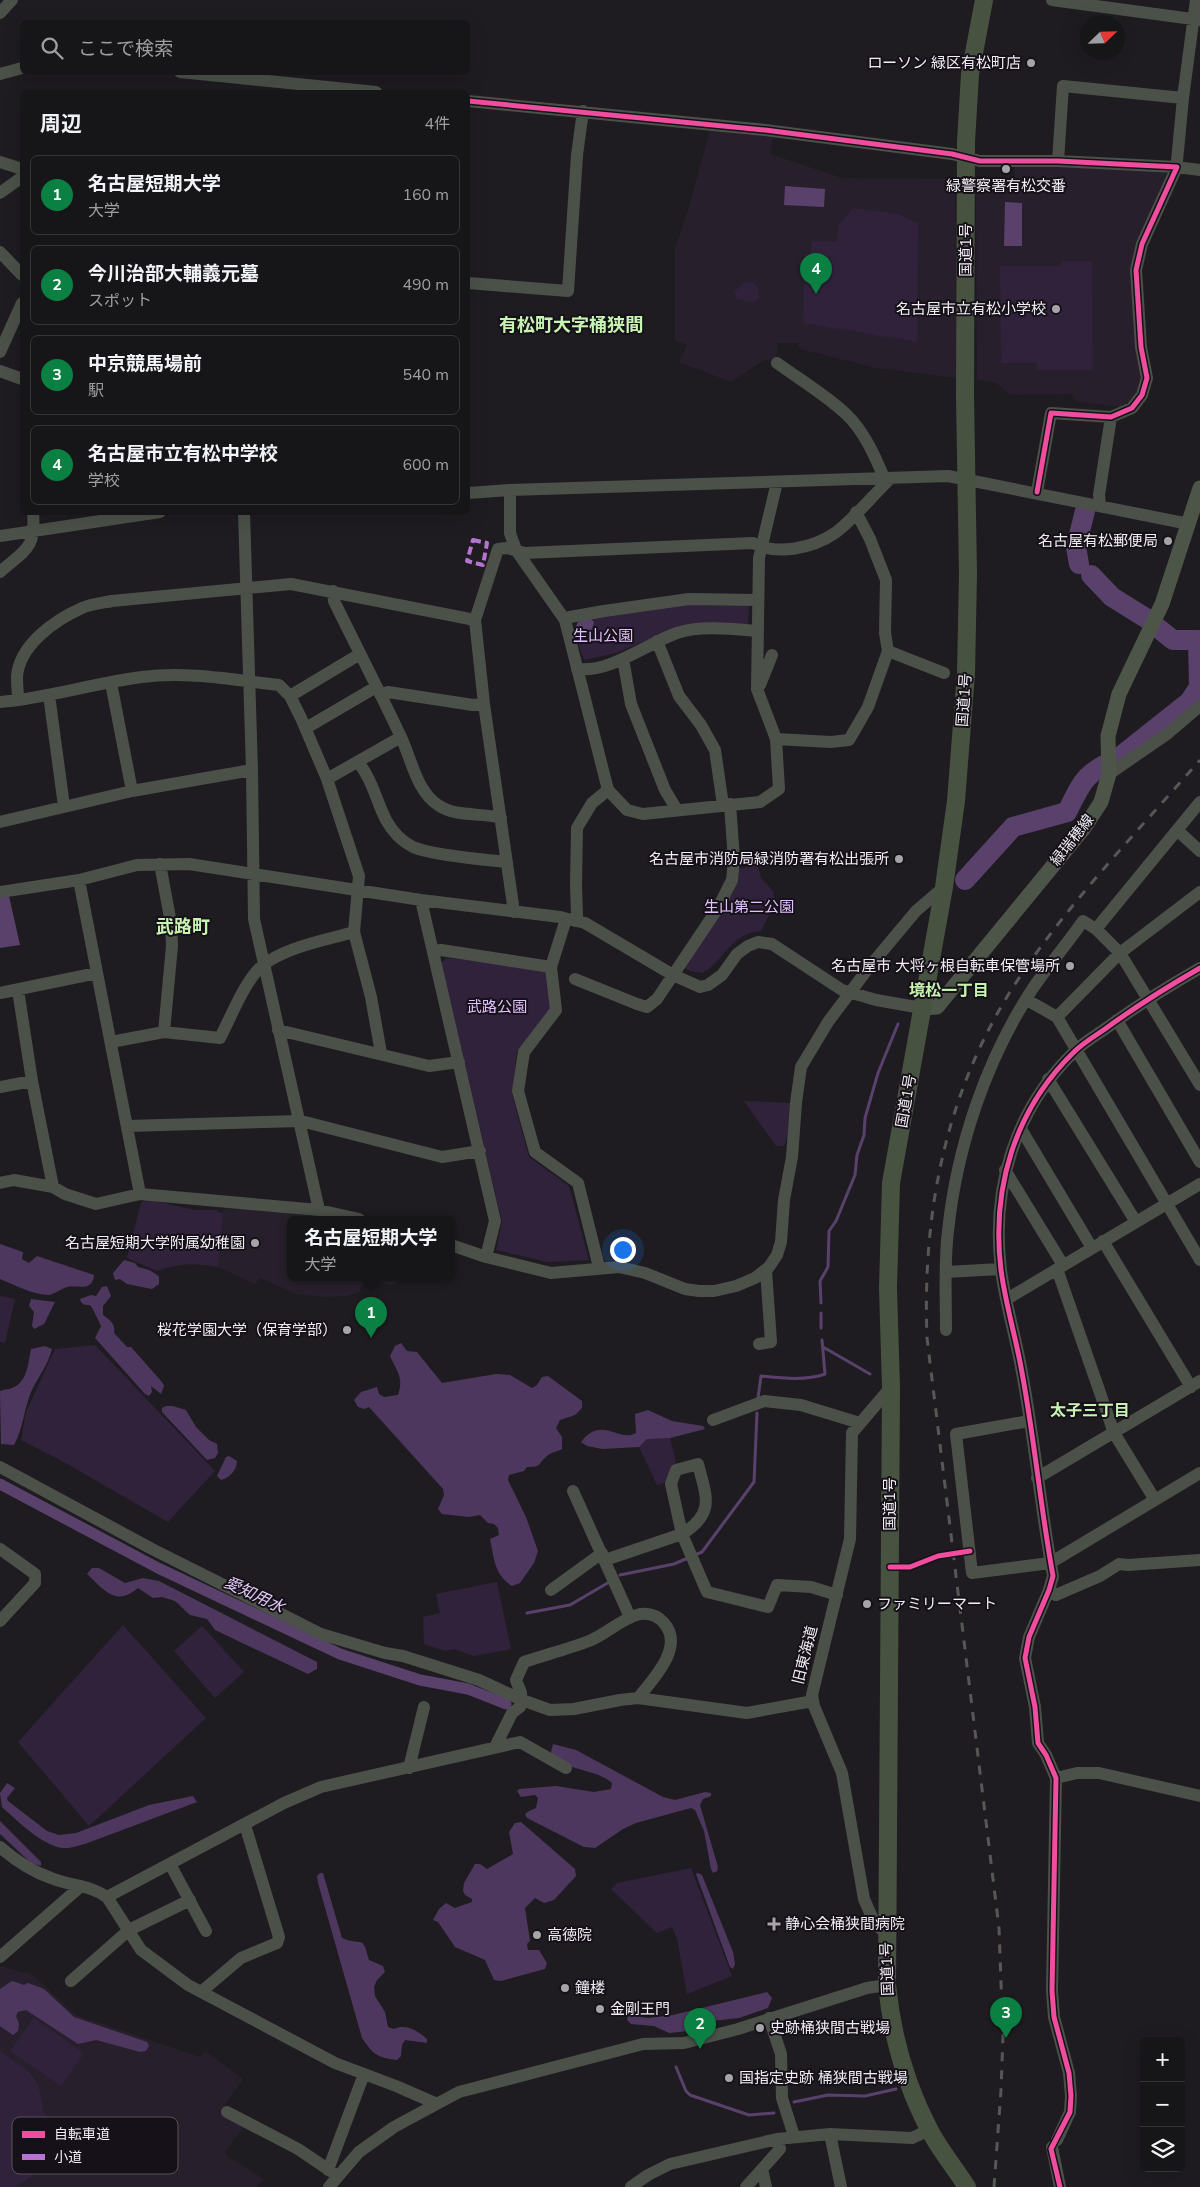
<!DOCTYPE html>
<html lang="ja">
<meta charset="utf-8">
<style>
:root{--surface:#161518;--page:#232225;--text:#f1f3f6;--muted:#9e9fa2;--line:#353437;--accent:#0b8043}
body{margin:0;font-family:"Nunito Sans","Noto Sans JP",sans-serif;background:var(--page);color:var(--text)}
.controls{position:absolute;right:15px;bottom:15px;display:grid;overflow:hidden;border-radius:8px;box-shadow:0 5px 20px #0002}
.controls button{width:45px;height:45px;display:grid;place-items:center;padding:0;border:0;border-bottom:1px solid var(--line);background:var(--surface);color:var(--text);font:25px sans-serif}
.compass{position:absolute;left:1080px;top:15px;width:45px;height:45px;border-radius:50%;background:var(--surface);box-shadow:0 5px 20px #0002;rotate:67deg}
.you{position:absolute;left:622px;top:1249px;width:18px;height:18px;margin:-12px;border:4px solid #fff;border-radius:50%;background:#1a73e8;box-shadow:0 0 0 8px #1a73e833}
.badge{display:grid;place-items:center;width:32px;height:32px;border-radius:50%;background:var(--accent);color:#fff;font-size:16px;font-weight:700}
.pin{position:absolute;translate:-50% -41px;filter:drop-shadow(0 1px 2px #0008)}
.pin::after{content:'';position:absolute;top:26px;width:18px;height:15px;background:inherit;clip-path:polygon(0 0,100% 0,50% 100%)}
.popup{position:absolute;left:287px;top:1216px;width:168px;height:65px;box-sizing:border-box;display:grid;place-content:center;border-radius:8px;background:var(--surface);filter:drop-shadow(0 1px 4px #0005);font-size:16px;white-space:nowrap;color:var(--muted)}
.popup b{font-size:19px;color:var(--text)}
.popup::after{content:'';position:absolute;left:50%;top:100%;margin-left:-10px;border:10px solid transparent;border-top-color:var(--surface)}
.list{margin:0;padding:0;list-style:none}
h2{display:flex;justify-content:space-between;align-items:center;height:65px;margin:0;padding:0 20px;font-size:21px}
h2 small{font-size:16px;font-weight:400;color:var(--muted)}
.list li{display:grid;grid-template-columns:32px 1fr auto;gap:15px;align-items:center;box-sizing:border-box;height:80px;margin:0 10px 10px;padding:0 10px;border:1px solid var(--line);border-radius:8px}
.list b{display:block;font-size:19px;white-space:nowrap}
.list p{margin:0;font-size:16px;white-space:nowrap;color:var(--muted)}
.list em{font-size:16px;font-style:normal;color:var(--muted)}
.icon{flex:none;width:28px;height:28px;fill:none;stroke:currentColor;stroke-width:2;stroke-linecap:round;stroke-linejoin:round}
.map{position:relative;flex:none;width:1200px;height:2187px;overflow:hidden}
.search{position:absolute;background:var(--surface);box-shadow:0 5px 20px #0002;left:20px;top:20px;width:450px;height:55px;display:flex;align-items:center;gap:12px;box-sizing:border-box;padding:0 18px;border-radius:8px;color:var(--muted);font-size:19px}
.panel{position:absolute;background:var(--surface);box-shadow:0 5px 20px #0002;left:20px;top:90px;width:450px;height:425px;border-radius:8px}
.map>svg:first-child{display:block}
.built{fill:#27202c}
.green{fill:#31223c}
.forest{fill:#4e375f}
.water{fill:#59416c}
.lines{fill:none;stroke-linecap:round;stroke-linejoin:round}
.stream{stroke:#59416c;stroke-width:3}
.canal{stroke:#59416c;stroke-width:11}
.river{stroke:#59416c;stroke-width:20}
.minor{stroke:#4b5149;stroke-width:12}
.major{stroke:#4d5548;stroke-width:15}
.highway{stroke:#485241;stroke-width:18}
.rail{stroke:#555855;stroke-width:3;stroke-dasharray:9 9;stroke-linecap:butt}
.quiet{stroke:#b673d3;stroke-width:4;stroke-dasharray:8 4;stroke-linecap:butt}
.cycleway-casing{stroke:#161119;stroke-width:8}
.cycleway{stroke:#ef4d9e;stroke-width:5}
.poi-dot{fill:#a6a4a9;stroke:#161119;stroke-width:2}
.labels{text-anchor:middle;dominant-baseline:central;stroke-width:4;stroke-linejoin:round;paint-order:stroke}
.poi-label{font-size:15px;fill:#f0edf3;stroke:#161119;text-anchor:end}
.street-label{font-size:15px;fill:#f0edf3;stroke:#161119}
.park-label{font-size:15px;fill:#e1c0fb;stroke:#161119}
.neighbourhood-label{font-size:16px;font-weight:bold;fill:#c7f4b1;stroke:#161119}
.water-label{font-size:16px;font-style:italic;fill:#e3cbf7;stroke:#161119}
.quarter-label{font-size:18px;font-weight:bold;fill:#c7f4b1;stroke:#161119}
.key{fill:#161119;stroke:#57535a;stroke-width:1}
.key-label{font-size:14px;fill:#f0edf3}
</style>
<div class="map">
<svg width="1200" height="2187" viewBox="0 0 1200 2187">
<rect width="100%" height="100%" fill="#1e1c20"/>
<path class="built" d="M710,130L773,137L770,154L842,178L955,179L957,378L876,368L800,349L798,343H778L776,359L764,360L731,382L679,362L687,345L675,340V248L687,214Z
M1015,162L1164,171L1167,175L1137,244L1142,378L1138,394L1124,407L1078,402L1071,394L1010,395L996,383L977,380L976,179H1015Z
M223,1209H265L332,1219H291V1277H401L396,1284L390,1286L377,1280H368L360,1288L361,1292L346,1296L322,1297L294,1293L260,1278L255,1284L218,1267Z
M0,1966L33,1975L76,2015L200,2057L205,2051L243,2079L220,2112L245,2125L225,2152L227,2156L264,2179L257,2187H0Z"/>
<path class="green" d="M853,208L897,214L918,223L917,342L803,323L804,254H810L812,241L837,242L839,225Z
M1061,261H1092L1093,370H1037V363H1001L1000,266H1061Z
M745,282L754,283L759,290V298L754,302L737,299L734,292Z
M690,602L749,604L748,625L662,634L616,653L584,660C580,648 573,634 578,622L590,618Z
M757,864L761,878L773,891L775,903L761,931C730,933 726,959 703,973L690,971L685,968L733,893L739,869Z
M447,958L542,968L547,971L551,1007L517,1052L512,1094L529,1157L569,1186L589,1260L548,1262L496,1250L502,1222L441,963Z
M744,1101L790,1103L788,1135L784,1146H776Z
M147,1199L194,1210H217V1212L223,1213L218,1267C191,1263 183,1263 157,1271L127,1258L141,1203Z
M0,1296L15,1299L5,1343L0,1342Z
M95,1345L215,1471L168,1522L62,1461L21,1440L26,1412L55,1349Z
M670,1438L676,1462L669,1481L657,1485L639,1447L647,1439Z
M497,1582L511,1649L474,1656L454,1649L445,1651L424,1644L423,1617L440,1613L436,1594Z
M123,1625L206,1718L89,1826L18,1742Z
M202,1626L244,1672L215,1698L174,1651Z
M691,1868L732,1976L687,1994L677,1939L672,1927L657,1933L611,1889L617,1883Z
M34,2018L84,2053L61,2086L10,2051Z
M0,2051L29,2072L38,2084L44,2113L67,2154L15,2187H0Z"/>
<path class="forest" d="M0,1244L23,1252L22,1259L29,1263L37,1256L94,1275C93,1292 77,1285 67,1287C60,1289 55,1294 49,1295C33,1295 15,1285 0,1279Z
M124,1260L135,1263L138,1267C146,1269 152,1270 159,1277V1284L152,1289L127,1284L120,1279L115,1280L113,1273Z
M107,1286L111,1296L103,1306V1315C110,1320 116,1324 114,1333L127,1347H131L162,1382L164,1386L161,1394L151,1386L152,1392L149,1396L145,1394L95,1338L101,1326C98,1320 94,1310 90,1305C84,1305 81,1304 80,1299L91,1295L96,1296L102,1287Z
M31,1299L55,1302L44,1324L34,1329L32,1326L34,1312L29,1306Z
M401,1343L407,1351L417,1352L442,1383L496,1374L510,1375L532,1388L537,1385L542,1377L548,1376L582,1401V1408L575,1415L560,1420L556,1428L562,1437V1449C557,1452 551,1452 547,1456C537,1464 543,1467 527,1467L524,1471L509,1475L508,1480L526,1517L538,1551L534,1563L520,1583L512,1586C494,1575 494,1557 490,1539L499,1535L498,1528L494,1524L488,1523L480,1515L469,1517L442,1514L438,1509L444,1495L443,1489L369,1407L364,1409L358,1407L354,1400L361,1392L377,1387L379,1394L384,1397L398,1395C404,1377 397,1372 390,1356L395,1346Z
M45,1346L52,1349C48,1365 38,1377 31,1392C24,1409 23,1429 14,1445L1,1444L0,1391C4,1389 8,1390 12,1388C28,1382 28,1363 31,1349Z
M166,1406H173L186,1410L196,1427L209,1440L217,1444L218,1453L215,1458L207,1460L162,1412V1408Z
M648,1410L672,1421L703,1426L705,1429L670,1438L647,1439L639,1447L602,1449L587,1446L581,1442C602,1415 618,1443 636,1433L635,1414Z
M229,1456L237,1461C237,1470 229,1478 221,1480L217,1476L226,1457Z
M92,1568H99L125,1583L143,1578L159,1581L317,1662V1669L308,1674L215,1630L207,1619L190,1615L175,1601L162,1597L153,1598L138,1588C116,1607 104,1590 87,1574Z
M553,1744L576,1750L663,1797L675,1800L705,1792L711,1793V1796L703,1799L700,1805L718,1867L717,1871L713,1873L711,1869L704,1831L695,1810L691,1808L636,1823L623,1829L595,1848L584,1847L527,1818L525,1814L529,1811L536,1808L538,1798L535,1795L521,1797L517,1791L519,1789L556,1786L594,1792L611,1789L612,1783C596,1768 561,1771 551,1752Z
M7,1783L15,1788L7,1798L8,1801L47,1831L59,1835L76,1833L149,1805L193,1796L197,1802L85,1844C77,1846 66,1850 57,1847C36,1840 18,1821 2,1807L0,1793Z
M0,1821L41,1862V1866L31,1863L0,1834Z
M521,1822L575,1869L576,1876L554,1900L544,1903L535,1898L525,1908L530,1941L527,1944L528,1950H539L547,1963L545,1969L501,1981L494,1980L485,1960L455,1947L438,1922L433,1920L439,1909L446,1903L455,1908L472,1902V1899L465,1895L463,1891L464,1883L475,1864H480L487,1869L513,1854L509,1832L515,1823Z
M320,1873H323L342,1938C363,1947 362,1933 369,1960L383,1966L385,1972L377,1980L374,1987L375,1996L385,2012L388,2027L394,2029C406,2023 418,2031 427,2039V2043L405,2040L402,2045L401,2056L397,2060C376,2057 374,2055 362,2038L318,1883L317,1876Z
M698,1873L702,1875L733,1952L735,1964L733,1969L730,1967L696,1874Z
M12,1981L24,1985L28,1983L44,1989L74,2017L147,2042L149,2046L146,2051L140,2052L96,2040L78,2044L26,2010L18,2012L16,2016L19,2024L18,2031L13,2035L0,2026V1989Z
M767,1992L772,1998L768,2008L739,2018L694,2023L689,2031L669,2033L654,2026L631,2024L627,2020L628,2015L648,2018L673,2015Z"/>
<path class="water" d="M785,186L825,189L824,207L784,205Z
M1005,202L1022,203V246H1004Z
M590,618L594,622L591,632L576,637L575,628L578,622Z
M9,896L20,945L0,948V898Z"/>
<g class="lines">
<path class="stream" d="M821,1303L820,1281L828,1267L829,1231L836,1221L855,1175L857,1155L864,1135L865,1118L878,1073L898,1024
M821,1328V1313
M823,1347L870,1374
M758,1398L761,1376C781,1378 806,1381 825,1374L822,1340
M697,1554L702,1552L754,1482L757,1413
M620,1575L674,1564L688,1558
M527,1613L570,1605L611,1581
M676,2067L686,2091L690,2095L749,2115L774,2113
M794,2102L828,2095L865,2096L896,2089"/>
<path class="canal" d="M0,1484L158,1568L340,1654L420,1680L468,1689L506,1704"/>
<path class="river" d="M1079,564L1076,547L1085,511
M1091,575L1112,597L1149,620
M965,880L1013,827L1067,812C1082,782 1084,773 1117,759L1190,701L1199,687L1198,640H1173L1158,628"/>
<path class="minor" d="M1052,0L1200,20
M1196,0L1183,98L1177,161V167L1200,170
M0,13L12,0
M180,72L376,92
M0,74L22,68
M468,101L765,130L952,154L980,161H1058L1177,167L1142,244L1136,270L1141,347L1147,378L1142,395L1132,408L1111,417L1051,413L1037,492
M1058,161L1063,86L1183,98
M0,162L22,169
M0,193L22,177
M0,252L22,275
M468,283L568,291L577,155L583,111
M0,352L22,303
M777,363C799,379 826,395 846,414C864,431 875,456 884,478
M0,371L22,379
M510,490V533L516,550L565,620L608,790L627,810L643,814L760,802L779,789L776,739L757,689L759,558L777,482
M468,493L510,490L948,476L1189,524
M1100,505L1099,495L1111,417
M244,512L252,770L254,919L319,1210
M0,536L160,512
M0,572C26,549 36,549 33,512
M333,591L334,601C356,646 379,690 400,735C411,757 416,791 438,805C457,818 480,812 501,818
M565,620L570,617L604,611L689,599L757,600
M657,641L679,696L701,725L715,750L723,805
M888,651L944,673
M623,659L631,704L665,790L677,810
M577,669C610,673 646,644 677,633C699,625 734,629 757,631
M111,683L132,791
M760,685L772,655
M380,694L388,692L473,705L484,704
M49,695L64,806
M290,696L360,654
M18,700C18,693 17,684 17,677C19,645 55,620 82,608C91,604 102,603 112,601L291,584L475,620
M0,702C48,698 94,683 142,677C187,671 234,680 279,685L290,696L301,718L327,779L359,876L354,932L371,997L381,1053
M306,728L376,687
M776,739L831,742L849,740L868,707L888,651L885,633L886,580L870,539L856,512
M358,762C372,779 376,800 386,820C392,831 401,841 413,847C431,855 486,860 507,862
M1109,774L1167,734L1200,706
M327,779L401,737
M0,822L132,791L252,770
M1177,830L1200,851
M160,864L171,923L172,946L164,1032
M79,880L140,1194
M0,892L79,880L137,865L189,864L421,900L560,917L585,923L673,975L700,987L708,985L722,975L737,954L748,946L758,942L772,944L842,990L876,1000L922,1008
M421,900L495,1221L486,1257L451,1245
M514,912L484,704L475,620L498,549L507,548L525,553L753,543C777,556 813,548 835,533C853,520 874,494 891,478
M566,919L551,967L556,1010L524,1052L518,1091L535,1152L578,1183L599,1267
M575,921L577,916L576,885L577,828L592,803L608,790
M1096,929L1200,802
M433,951L441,950L551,967
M575,979L637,1004L647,1007L657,999L718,908L732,880L734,860L730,804
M18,990L32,1081L53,1187
M0,993L97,973
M1027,1000L1057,1017L1200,1260
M1057,1017L1120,953L1200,892
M1117,1020L1200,1162
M278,1030L429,1066L459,1062
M111,1042L164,1032L220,1038C231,1017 245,980 263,965C286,947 326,940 354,932
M1048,1079L1136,1222
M0,1087L32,1081
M127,1126L301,1121L442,1157L480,1151
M1021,1129L1092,1248
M1005,1170L1063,1265
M0,1183L14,1180L53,1187L65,1194L96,1204L140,1194L319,1210L359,1219
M1103,1241L1191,1387
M486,1257L551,1273L619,1267L645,1273L685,1289L699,1291H714L736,1286L755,1278L769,1267L777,1255L781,1242L784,1200L792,1157L796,1103L801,1067L828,1022L870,966L916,911L944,887
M1057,1269L1114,1433L1155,1500
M946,1272L1001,1269
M1007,1299L1200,1184
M946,1330C946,1297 944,1263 948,1231C957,1146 986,1060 1033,988C1049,965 1067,944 1083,921L1096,929L1120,953L1200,1085
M759,1344L771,1342L766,1270
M713,1420L764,1401L801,1405L860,1423
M1029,1421L956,1434L972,1573L1050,1563L1200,1473
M698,1464C706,1496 716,1513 682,1534L671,1484L676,1470Z
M0,1467L152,1549L321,1634L385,1653L403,1656L479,1680L522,1700L550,1710L574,1709L620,1700L638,1698L747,1713L813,1701
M1037,1478L1200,1381
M573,1491L630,1617
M0,1549L35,1574V1583L0,1621
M605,1560L682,1534L707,1592L768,1607L777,1585L811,1587L837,1595
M551,1590L602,1553
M1049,1590L1056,1595L1100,1576L1119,1564L1128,1565L1200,1560
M495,1747L512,1713L520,1707L521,1693L516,1680L524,1662C545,1655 568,1649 589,1641C607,1634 620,1619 640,1614C649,1613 658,1616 664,1623C685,1647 653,1679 638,1698
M409,1768L424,1707
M1056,1778L1077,1773H1099L1200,1796
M0,1847C16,1861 31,1871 51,1878C70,1886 90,1885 107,1897L141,1950L188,1985L335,2063L396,2086L435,2103
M170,1864L206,1931
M107,1897L284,1803L321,1787L520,1742L566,1768
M886,1933L875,1924L864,1899L842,1773L814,1706L812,1695L850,1539L852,1433L891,1387
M0,1957L81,1886
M71,1981L129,1930L190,1900
M201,1992L241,1958L277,1943L279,1937L245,1825
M769,2018L781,2054L782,2098L794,2136
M227,2112L298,2149L338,2176
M830,2134L841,2187
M1057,2140L1070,2112L1071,2096L1069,2073L1054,2017L1052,1991L1056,1778L1046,1755L1038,1743L1035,1707L1025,1658L1029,1637L1049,1590L1053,1576C1040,1505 1034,1433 1020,1362C1014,1331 1005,1301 1001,1270C991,1188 1015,1109 1074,1052C1083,1043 1095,1036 1105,1029C1135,1007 1167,987 1200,968
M1052,2147L1060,2187
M762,2169L766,2187
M328,2170L364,2074
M329,2187L359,2152L394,2127L459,2092L643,2044L684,2043L738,2029L867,1988L887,1985
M631,2187L648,2175L670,2164L777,2139L830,2134L912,2138L929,2130
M746,2187L780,2149L777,2139"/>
<path class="major" d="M922,1008L937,1007L1084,828L1101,802L1109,774L1108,736L1119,694L1162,604L1200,488"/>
<path class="highway" d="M967,2187C955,2168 939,2149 929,2129C905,2083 892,2036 887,1985L891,1387L888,1288L891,1183L944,887L956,801L966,673L968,574L965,396L966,142L970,74L984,0"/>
<path class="rail" d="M994,2187L1001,2090L1003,2036L999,1928L927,1338C922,1209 947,1086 1019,978C1071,900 1138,831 1200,760"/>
<path class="quiet" d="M473,540L487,543L483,565L467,561Z"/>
<g class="cycleway-casing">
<path id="cycleway" d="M468,101L765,130L952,154L980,161H1058L1177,167L1142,244L1136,270L1141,347L1147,378L1142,395L1132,408L1111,417L1051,413L1037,492
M890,1567H910L938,1556L970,1551
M1060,2187L1051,2149L1070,2112L1071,2096L1069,2073L1054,2017L1052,1991L1056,1778L1046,1755L1038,1743L1035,1707L1025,1658L1029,1637L1049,1590L1053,1576C1040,1505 1034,1433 1020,1362C1014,1331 1005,1301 1001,1270C991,1188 1015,1109 1074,1052C1083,1043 1095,1036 1105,1029C1135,1007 1167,987 1200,968"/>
</g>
<use href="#cycleway" class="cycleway"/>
</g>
<g class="poi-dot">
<circle cx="1031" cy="63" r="5"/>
<circle cx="1006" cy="169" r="5"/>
<circle cx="1056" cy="309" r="5"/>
<circle cx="1168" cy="541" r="5"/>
<circle cx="899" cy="859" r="5"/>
<circle cx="1070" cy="966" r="5"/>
<circle cx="255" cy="1243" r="5"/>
<circle cx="347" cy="1330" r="5"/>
<circle cx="867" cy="1604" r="5"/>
<path d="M771.5 1916.5h5v5h5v5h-5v5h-5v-5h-5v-5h5z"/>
<circle cx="537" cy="1935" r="5"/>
<circle cx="565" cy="1988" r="5"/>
<circle cx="600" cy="2009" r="5"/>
<circle cx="760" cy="2028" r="5"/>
<circle cx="729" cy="2078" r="5"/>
</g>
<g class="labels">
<g class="poi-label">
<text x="1021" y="63">ローソン 緑区有松町店</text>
<text x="1006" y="186" text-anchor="middle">緑警察署有松交番</text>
<text x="1046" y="309">名古屋市立有松小学校</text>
<text x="1158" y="541">名古屋有松郵便局</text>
<text x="889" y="859">名古屋市消防局緑消防署有松出張所</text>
<text x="1060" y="966">名古屋市 大将ヶ根自転車保管場所</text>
<text x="245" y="1243">名古屋短期大学附属幼稚園</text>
<text x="337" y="1330">桜花学園大学（保育学部）</text>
<text x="877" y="1604" text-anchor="start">ファミリーマート</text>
<text x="785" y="1924" text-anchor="start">静心会桶狭間病院</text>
<text x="547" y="1935" text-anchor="start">高徳院</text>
<text x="575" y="1988" text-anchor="start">鐘楼</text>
<text x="610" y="2009" text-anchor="start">金剛王門</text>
<text x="770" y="2028" text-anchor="start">史跡桶狭間古戦場</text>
<text x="739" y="2078" text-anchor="start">国指定史跡 桶狭間古戦場</text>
</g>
<g class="street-label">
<text transform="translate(966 250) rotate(-90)">国道1号</text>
<text transform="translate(964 700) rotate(-86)">国道1号</text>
<text transform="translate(1072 840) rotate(-52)">緑瑞穂線</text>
<text transform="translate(906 1101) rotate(-80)">国道1号</text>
<text transform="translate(890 1504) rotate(-90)">国道1号</text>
<text transform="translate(805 1655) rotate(-76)">旧東海道</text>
<text transform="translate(887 1969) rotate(-92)">国道1号</text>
</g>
<g class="park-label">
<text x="603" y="636">生山公園</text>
<text x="749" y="907">生山第二公園</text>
<text x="497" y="1007">武路公園</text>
</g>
<g class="neighbourhood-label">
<text x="949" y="991">境松一丁目</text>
<text x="1090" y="1411">太子三丁目</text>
</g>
<g class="water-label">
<text transform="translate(254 1595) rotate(25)">愛知用水</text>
</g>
<g class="quarter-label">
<text x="571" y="325">有松町大字桶狭間</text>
<text x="183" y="927">武路町</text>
</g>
</g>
<rect x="12" y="2117" width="166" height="57" rx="8" class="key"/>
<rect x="22" y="2131" width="23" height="7" fill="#ef4d9e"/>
<rect x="22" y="2154" width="23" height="6" fill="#b673d3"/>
<g class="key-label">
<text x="54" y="2139">自転車道</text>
<text x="54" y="2162">小道</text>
</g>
</svg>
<div class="controls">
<button>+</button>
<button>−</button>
<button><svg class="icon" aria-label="layers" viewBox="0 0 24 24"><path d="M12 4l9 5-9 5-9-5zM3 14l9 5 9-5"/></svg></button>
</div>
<svg class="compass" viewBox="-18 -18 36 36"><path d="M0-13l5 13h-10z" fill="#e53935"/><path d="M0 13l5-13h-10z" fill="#9e9fa2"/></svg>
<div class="you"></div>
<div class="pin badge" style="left:371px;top:1338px">1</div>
<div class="popup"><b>名古屋短期大学</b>大学</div>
<div class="pin badge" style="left:700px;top:2049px">2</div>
<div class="pin badge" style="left:1006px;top:2038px">3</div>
<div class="pin badge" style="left:816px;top:294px">4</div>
<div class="search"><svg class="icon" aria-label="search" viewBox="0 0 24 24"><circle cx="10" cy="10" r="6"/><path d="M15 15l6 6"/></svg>ここで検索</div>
<section class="panel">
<h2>周辺<small>4件</small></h2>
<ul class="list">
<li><span class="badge">1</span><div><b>名古屋短期大学</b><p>大学</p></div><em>160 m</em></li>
<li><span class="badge">2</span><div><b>今川治部大輔義元墓</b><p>スポット</p></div><em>490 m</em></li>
<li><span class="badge">3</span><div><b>中京競馬場前</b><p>駅</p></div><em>540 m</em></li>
<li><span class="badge">4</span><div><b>名古屋市立有松中学校</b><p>学校</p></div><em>600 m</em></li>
</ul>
</section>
</div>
